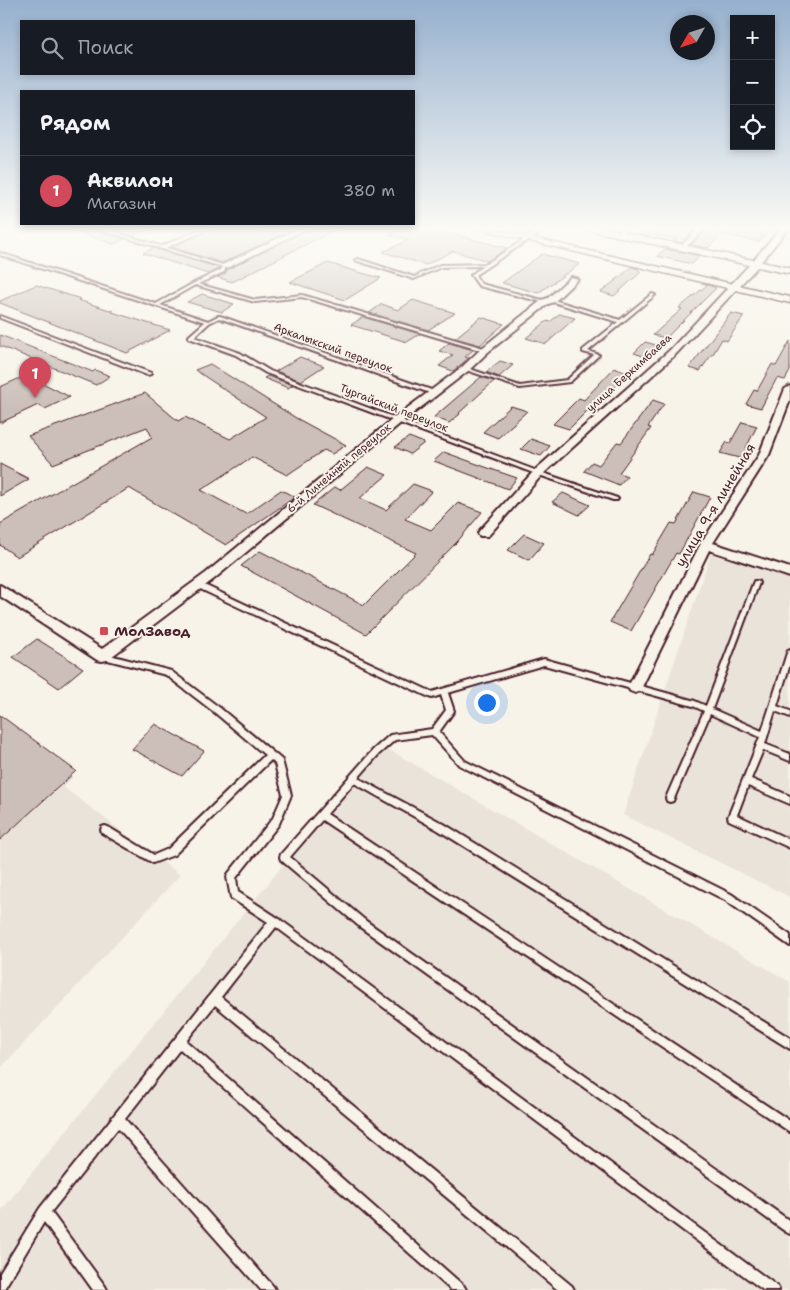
<!DOCTYPE html>
<html lang="ru">
<meta charset="utf-8">
<style>
:root{--surface:#171b24;--page:#20242c;--text:#f1f3f6;--muted:#9ea1a6;--line:#363941;--accent:#d1495b}
body{margin:0;font-family:"Shantell Sans",sans-serif;background:var(--page);color:var(--text)}
.controls{position:absolute;right:15px;top:15px;display:grid;overflow:hidden;border-radius:0px;box-shadow:0 2px 8px #0003}
.controls button{width:45px;height:45px;display:grid;place-items:center;padding:0;border:0;border-bottom:1px solid var(--line);background:var(--surface);color:var(--text);font:25px sans-serif}
.compass{position:absolute;left:670px;top:15px;width:45px;height:45px;border-radius:50%;background:var(--surface);box-shadow:0 2px 8px #0003;rotate:231deg}
.you{position:absolute;left:486px;top:702px;width:18px;height:18px;margin:-12px;border:4px solid #fff;border-radius:50%;background:#1a73e8;box-shadow:0 0 0 8px #1a73e833}
.badge{display:grid;place-items:center;width:32px;height:32px;border-radius:50%;background:var(--accent);color:#fff;font-size:16px;font-weight:700}
.pin{position:absolute;translate:-50% -41px;filter:drop-shadow(0 1px 2px #0008)}
.pin::after{content:'';position:absolute;top:26px;width:18px;height:15px;background:inherit;clip-path:polygon(0 0,100% 0,50% 100%)}
.list{margin:0;padding:0;list-style:none}
h2{display:flex;justify-content:space-between;align-items:center;height:65px;margin:0;padding:0 20px;font-size:21px}
h2 small{font-size:16px;font-weight:400;color:var(--muted)}
.list li{display:grid;grid-template-columns:32px 1fr auto;gap:15px;align-items:center;box-sizing:border-box;height:70px;padding:0 20px;border-top:1px solid var(--line)}
.list b{display:block;font-size:19px;white-space:nowrap}
.list p{margin:0;font-size:16px;white-space:nowrap;color:var(--muted)}
.list em{font-size:16px;font-style:normal;color:var(--muted)}
.icon{flex:none;width:28px;height:28px;fill:none;stroke:currentColor;stroke-width:2;stroke-linecap:round;stroke-linejoin:round}
.map{position:relative;flex:none;width:790px;height:1290px;overflow:hidden}
.search{position:absolute;background:var(--surface);box-shadow:0 2px 8px #0003;left:20px;top:20px;width:395px;height:55px;display:flex;align-items:center;gap:12px;box-sizing:border-box;padding:0 18px;border-radius:0px;color:var(--muted);font-size:19px}
.panel{position:absolute;background:var(--surface);box-shadow:0 2px 8px #0003;left:20px;top:90px;width:395px;height:135px;border-radius:0px}
.map>svg:first-child{display:block}
.built{fill:#eae3da}
.building{fill:#ccbfb9;stroke:#4a1f2b}
.lines{fill:none;stroke-linecap:round;stroke-linejoin:round}
.service-casing{stroke:#4a1f2b;stroke-width:4}
.minor-casing{stroke:#4a1f2b;stroke-width:4}
.tertiary-casing{stroke:#4a1f2b;stroke-width:3}
.service{fill:#f7f3e8;fill-rule:evenodd}
.minor{fill:#f7f3e8;fill-rule:evenodd}
.tertiary{fill:#f7f3e8;fill-rule:evenodd}
.poi-dot{fill:#d1495b;stroke:#f7f3e8;stroke-width:2}
.labels{text-anchor:middle;dominant-baseline:central;stroke-width:4;stroke-linejoin:round;paint-order:stroke}
.far-street-label{font-size:11px;fill:#4a1f2b;stroke:#f7f3e8}
.street-label{font-size:14px;fill:#4a1f2b;stroke:#f7f3e8}
.poi-label{font-size:14px;font-weight:bold;fill:#4a1f2b;stroke:#f7f3e8;text-anchor:start}
</style>
<div class="map">
<svg width="790" height="1290" viewBox="0 0 790 1290">
<rect width="100%" height="100%" fill="#f7f3e8"/>
<filter id="ink" filterUnits="userSpaceOnUse"><feTurbulence type="fractalNoise" baseFrequency=".02" numOctaves="2"/><feDisplacementMap in="SourceGraphic" scale="10" xChannelSelector="R" yChannelSelector="G"/><feConvolveMatrix kernelMatrix="1 2 1 2 8 2 1 2 1" color-interpolation-filters="sRGB"/></filter>
<g filter="url(#ink)">
<path class="built" d="M711,553L790,579V897L623,815Z
M0,721L73,777L63,787L180,875L0,1069Z
M381,745L790,982V1290H0V1212Z"/>
<path class="building" d="M69,227H90L107,235L125,239L114,244L69,229Z
M124,227H153L133,236L117,231Z
M216,227H247L272,234L287,227H298L222,263L171,247Z
M312,227H340L232,282L217,277L225,274L227,270Z
M402,227H423L507,248L488,261L453,251L426,265L383,252L408,240L388,235Z
M643,227H697L682,243L674,241L676,239L643,232Z
M709,227H772L759,242L722,234L708,248L691,245Z
M153,248L158,250L220,268L208,274L143,253Z
M665,249L700,256L692,264L657,256Z
M542,254L580,264L538,293L502,283Z
M328,263L358,272L381,278L345,300L290,282Z
M632,267L638,269L641,272L614,296L601,292Z
M36,285L81,299L78,300L113,311L112,312L170,330L127,353L0,303V301Z
M707,285L716,288L666,338L653,335L682,309L679,308Z
M202,294L234,304L222,312L187,302Z
M413,300L455,313L428,330L369,313L382,304L398,310Z
M731,313L744,316L727,341L722,339L713,354H712L700,371L689,368Z
M559,314L575,318L546,344L526,338L547,321L550,322Z
M363,317L420,334L407,342L351,325Z
M481,317L504,324L480,345L455,338Z
M0,335L93,372L95,370L110,376L96,385L0,346Z
M790,341V371L785,380L777,378L761,408L746,404L754,390L757,391L772,364L776,366Z
M645,342L656,345L646,357L634,353Z
M449,343L473,350L465,357L469,358L453,371L439,366L453,355L439,351Z
M300,357L324,366L301,381L276,371Z
M500,361L513,365L499,377L486,372Z
M210,364L296,418L346,445L332,454L324,450L287,475L252,457L201,490L246,514L281,490L295,497L226,545L129,488L17,557L0,545V524L152,437L147,427L53,464L28,436L145,393L178,421L185,417L230,439L266,417L195,370Z
M614,368L629,373L607,395L604,394L569,429L553,424L579,398L584,400Z
M27,375L70,397L45,409L38,405L0,423V387Z
M268,376L293,385L288,388L264,378Z
M481,377L494,381L459,413L460,414L449,423L434,417Z
M653,400L664,404L648,427L651,428L619,473L627,476L619,485L584,471L592,462L599,465L617,442L621,443Z
M511,406L527,411L498,438L483,432Z
M742,422L757,426L746,448H749L743,459L720,453L727,442L730,443Z
M409,437L424,443L410,454L395,447Z
M531,439L550,446L541,456L521,449Z
M444,452L488,468L517,478L508,489L434,461Z
M0,464L29,479L0,496Z
M368,467L387,475L360,498L386,510L413,484L432,491L405,519L431,530L458,503L482,512L457,542L366,634L241,566L260,551L364,605L416,553L313,505L335,487L340,490Z
M694,492L710,497L679,554L676,553L631,631L610,622L650,554L652,555L671,523L676,524Z
M563,493L590,505L579,515L552,502Z
M524,534L544,543L529,560L508,550Z
M37,639L83,668L59,688L13,657Z
M0,715L76,771L0,840Z
M155,724L204,751L182,776L132,749Z"/>
<g class="lines">
<g class="service-casing">
<path id="service" d="M92,227H98L226,266L224,272L198,284L255,300L302,295L487,349V351H483L302,297L255,302L195,285L160,305L208,321L218,316H220L434,391V393H430L219,318L209,323L194,337L240,353L270,371L540,472L617,498L618,499L617,500H613L536,474L266,373L236,355L189,338V336L205,322L0,255V253L156,304L194,283L221,270L222,267Z
M527,238L528,240L475,275L481,284L546,301V303L479,286L471,275L483,266L441,267L414,279L355,260L358,259L414,277L440,265L486,264Z
M652,294L655,295L588,351L599,355L570,382L520,388L463,369L467,368L520,386L567,380L594,355L583,352V350L618,322L550,301V299L620,320Z
M0,316L151,373V374L147,375L0,318Z
M754,581H758L759,583L712,709L762,731L787,653L788,651L790,650V664L777,706L790,711V717L775,711L765,744L790,754V761L763,750L751,779L790,796V804L748,786L737,815L790,840V848L729,820L728,817L760,737L710,714L673,801L670,802L667,801L666,798L704,711L693,706L544,665L448,693L454,711L439,732L465,761L731,894L790,935V946L725,900L459,765L432,735L395,740L379,754L358,778L444,824L790,1038V1049L438,830L354,783L327,814L790,1121V1132L322,820L290,857L366,921L790,1221V1234L786,1232L360,927L281,860L280,857L281,854L373,750L390,735L432,729L446,710L441,695L432,698L429,697L196,587L195,585L198,583H200L432,692L544,659L695,701L706,706Z
M102,653L171,671L220,708L282,760L291,795L279,824L236,878L238,892L278,918L777,1286L779,1290H763L276,927L221,997L572,1286L574,1290H558L215,1005L186,1041L464,1286L466,1290H451L180,1049L125,1119L273,1286L275,1290H261L118,1128L51,1212L105,1286L107,1290H93L44,1222L4,1289L0,1290V1273L40,1208L268,922L231,898L227,877L228,874L273,818L283,795L275,764L271,760L174,855L153,863L102,833L101,830L102,827L105,826L108,827L154,855L168,849L265,755L214,712L166,675L100,658L99,656L100,654Z"/>
</g>
<g class="minor-casing">
<path id="minor" d="M113,227H122L108,233L105,231Z
M205,227H214L163,249L158,248Z
M302,227H310L227,268L220,266Z
M541,227H549L529,240H525V238Z
M623,227H630L621,235H617V233Z
M700,227H707L684,249H680V247Z
M782,227H789L758,266L676,354L542,475L488,536H480L478,533L480,530L534,471L670,350L752,262Z
M571,277L578,279L554,302L548,304L488,352L468,371L402,422L214,579L107,660L102,661L97,660L0,596V585L102,649L206,573L394,418L462,367L482,348L542,300L548,298Z
M790,386V400L769,455L713,543L790,568V577L709,550L640,691L635,693L630,691L628,687L700,545L759,455L785,389Z"/>
</g>
<g class="tertiary-casing">
<path id="tertiary" d="M471,227H486L790,297V303Z
M584,227H600L790,268V274L588,230Z"/>
</g>
<use href="#service" class="service"/>
<use href="#minor" class="minor"/>
<use href="#tertiary" class="tertiary"/>
</g>
</g>
<linearGradient id="sky" x2="0" y2="1"><stop stop-color="#96b0ce"/><stop offset="0.56" stop-color="#fbfaf5"/><stop offset="1" stop-color="#fbfaf5" stop-opacity="0"/></linearGradient>
<rect width="790" height="408" fill="url(#sky)"/>
<rect class="poi-dot" x="99" y="626" width="10" height="10" rx="2.5"/>
<g class="labels">
<g class="far-street-label">
<text transform="translate(333 348) rotate(20)">Аркалыкский переулок</text>
<text transform="translate(629 373) rotate(-42)">улица Беркимбаева</text>
<text transform="translate(394 408) rotate(21)">Тургайский переулок</text>
<text transform="translate(339 468) rotate(-40)">6-й Линейный переулок</text>
</g>
<g class="street-label">
<text transform="translate(715 505) rotate(-59)">улица 9-я линейная</text>
</g>
<g class="poi-label">
<text x="114" y="631">МолЗавод</text>
</g>
</g>
</svg>
<div class="controls">
<button>+</button>
<button>−</button>
<button><svg class="icon" aria-label="locate" viewBox="0 0 24 24"><circle cx="12" cy="12" r="6"/><path d="M12 2v4M12 18v4M2 12h4M18 12h4"/></svg></button>
</div>
<svg class="compass" viewBox="-18 -18 36 36"><path d="M0-13l5 13h-10z" fill="#e53935"/><path d="M0 13l5-13h-10z" fill="#9ea1a6"/></svg>
<div class="you"></div>
<div class="pin badge" style="left:35px;top:398px">1</div>
<div class="search"><svg class="icon" aria-label="search" viewBox="0 0 24 24"><circle cx="10" cy="10" r="6"/><path d="M15 15l6 6"/></svg>Поиск</div>
<section class="panel">
<h2>Рядом<small></small></h2>
<ul class="list">
<li><span class="badge">1</span><div><b>Аквилон</b><p>Магазин</p></div><em>380 m</em></li>
</ul>
</section>
</div>
